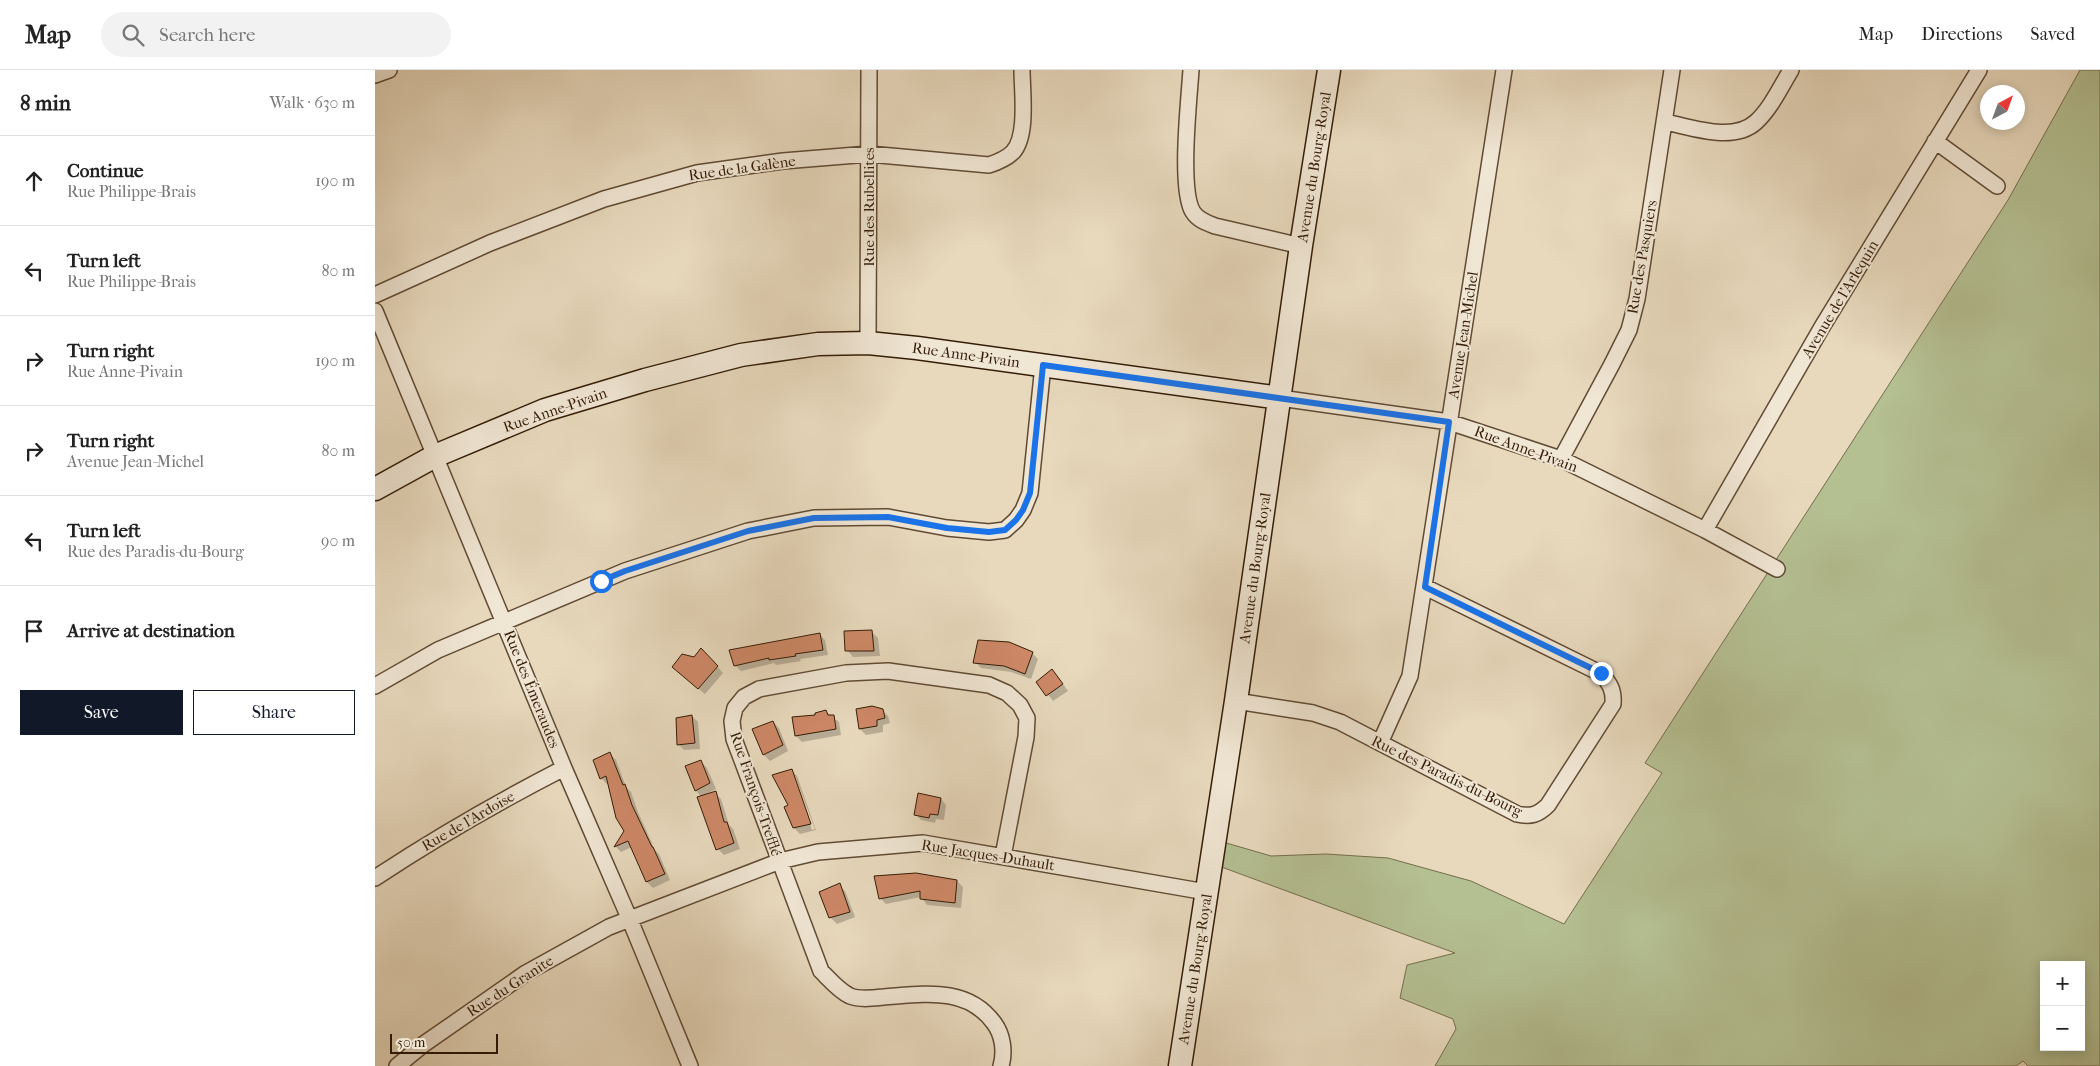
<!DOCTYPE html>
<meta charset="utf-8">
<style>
:root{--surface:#fff;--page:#f2f2f2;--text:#222;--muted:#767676;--line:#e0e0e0;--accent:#111827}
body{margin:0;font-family:"IM FELL French Canon",serif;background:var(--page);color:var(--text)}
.controls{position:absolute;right:15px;bottom:15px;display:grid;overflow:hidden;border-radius:0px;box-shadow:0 2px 12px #0003}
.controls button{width:45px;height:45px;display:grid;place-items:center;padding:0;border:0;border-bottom:1px solid var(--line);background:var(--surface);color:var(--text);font:25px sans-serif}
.compass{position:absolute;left:1605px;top:15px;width:45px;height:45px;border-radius:50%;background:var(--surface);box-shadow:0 2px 12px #0003;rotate:41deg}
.scale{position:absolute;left:15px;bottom:12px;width:108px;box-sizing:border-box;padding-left:5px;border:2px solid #341c06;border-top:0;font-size:14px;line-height:18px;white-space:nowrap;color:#341c06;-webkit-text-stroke:4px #f0e6d4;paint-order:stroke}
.stop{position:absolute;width:15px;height:15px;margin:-11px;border:4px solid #1a73e8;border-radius:50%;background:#fff}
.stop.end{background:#1a73e8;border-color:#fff;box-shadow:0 1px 5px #0008}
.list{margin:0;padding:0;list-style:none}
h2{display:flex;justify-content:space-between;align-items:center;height:65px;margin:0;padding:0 20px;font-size:21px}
h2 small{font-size:16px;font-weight:400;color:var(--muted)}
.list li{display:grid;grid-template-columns:32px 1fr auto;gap:15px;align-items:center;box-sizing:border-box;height:90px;padding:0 20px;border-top:1px solid var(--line)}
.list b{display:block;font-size:19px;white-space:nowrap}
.list p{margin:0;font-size:16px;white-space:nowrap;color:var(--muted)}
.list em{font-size:16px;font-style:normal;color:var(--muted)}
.actions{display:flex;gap:10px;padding:15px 20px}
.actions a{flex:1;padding:11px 0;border:1px solid var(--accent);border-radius:0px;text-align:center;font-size:18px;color:var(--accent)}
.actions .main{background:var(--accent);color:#fff}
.icon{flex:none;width:28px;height:28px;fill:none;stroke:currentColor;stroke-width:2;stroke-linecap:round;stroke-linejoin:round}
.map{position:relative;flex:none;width:1725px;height:996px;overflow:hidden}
header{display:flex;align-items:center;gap:30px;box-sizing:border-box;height:70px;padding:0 25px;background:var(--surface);border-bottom:1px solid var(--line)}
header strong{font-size:24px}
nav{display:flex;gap:28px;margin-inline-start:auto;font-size:18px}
.search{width:350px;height:45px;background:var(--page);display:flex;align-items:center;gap:12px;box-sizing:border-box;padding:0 18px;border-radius:28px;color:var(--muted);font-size:19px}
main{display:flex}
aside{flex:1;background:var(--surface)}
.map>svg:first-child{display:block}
.green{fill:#b4bf92;stroke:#746e4c;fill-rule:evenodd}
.shadow{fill:#0003;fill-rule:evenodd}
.building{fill:#ce8867;stroke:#341c06}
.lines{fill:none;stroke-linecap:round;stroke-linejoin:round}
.street-casing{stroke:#614b34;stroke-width:18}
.secondary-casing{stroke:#341c06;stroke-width:25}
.street{stroke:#f0e6d4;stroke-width:15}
.secondary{stroke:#f0e6d4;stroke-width:22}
.route{stroke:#1a73e8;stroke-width:6}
.labels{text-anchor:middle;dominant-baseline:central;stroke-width:4;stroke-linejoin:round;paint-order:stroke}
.street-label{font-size:15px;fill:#341c06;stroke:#f0e6d4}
</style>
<header>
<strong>Map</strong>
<div class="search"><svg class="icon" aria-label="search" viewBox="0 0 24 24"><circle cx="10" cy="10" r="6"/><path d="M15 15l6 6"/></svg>Search here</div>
<nav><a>Map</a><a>Directions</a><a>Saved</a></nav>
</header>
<main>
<aside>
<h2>8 min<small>Walk · 630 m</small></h2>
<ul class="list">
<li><svg class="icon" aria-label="ahead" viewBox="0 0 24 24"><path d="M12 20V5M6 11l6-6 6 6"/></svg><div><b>Continue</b><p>Rue Philippe-Brais</p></div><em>190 m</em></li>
<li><svg class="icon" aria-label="left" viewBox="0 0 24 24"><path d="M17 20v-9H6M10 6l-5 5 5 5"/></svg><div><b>Turn left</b><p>Rue Philippe-Brais</p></div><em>80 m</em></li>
<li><svg class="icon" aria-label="right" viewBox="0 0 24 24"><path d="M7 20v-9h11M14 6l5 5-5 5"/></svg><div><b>Turn right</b><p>Rue Anne-Pivain</p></div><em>190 m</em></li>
<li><svg class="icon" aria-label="right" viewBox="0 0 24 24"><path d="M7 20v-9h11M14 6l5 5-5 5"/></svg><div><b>Turn right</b><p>Avenue Jean-Michel</p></div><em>80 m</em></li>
<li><svg class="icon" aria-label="left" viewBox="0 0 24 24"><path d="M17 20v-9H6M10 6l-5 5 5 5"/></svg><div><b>Turn left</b><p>Rue des Paradis-du-Bourg</p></div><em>90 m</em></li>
<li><svg class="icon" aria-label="arrive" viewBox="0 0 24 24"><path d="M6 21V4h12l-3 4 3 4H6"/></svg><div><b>Arrive at destination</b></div></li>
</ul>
<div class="actions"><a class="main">Save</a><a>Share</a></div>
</aside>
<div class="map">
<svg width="1725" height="996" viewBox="0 0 1725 996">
<rect width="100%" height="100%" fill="#e8d9bd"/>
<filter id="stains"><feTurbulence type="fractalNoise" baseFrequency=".004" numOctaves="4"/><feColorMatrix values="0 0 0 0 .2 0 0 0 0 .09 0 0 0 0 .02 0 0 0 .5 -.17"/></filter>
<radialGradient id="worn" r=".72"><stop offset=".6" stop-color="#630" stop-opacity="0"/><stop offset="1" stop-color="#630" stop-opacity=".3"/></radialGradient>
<path class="green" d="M1705,0H1725V996H1653L1648,991L1641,996H1060L1081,959L1078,949L1025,928L1032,895L1080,883L841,795L848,772L896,786L951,784L1013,788L1096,811L1189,854L1287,703L1270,693L1633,130ZM1669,895H1706V977H1669Z"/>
<path class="shadow" d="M497,562L503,568L505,586L478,587L472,580Z
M444,564L450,570L453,585L425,589L426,591L401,595L399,593L366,601L361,596L356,581Z
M657,583L663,589L656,609L636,602L606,598L600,592Z
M332,585L348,603L330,624L304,603L319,589Z
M683,607L693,621L678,631L663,612Z
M507,640L513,646L515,653L508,655V662L491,665L485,659Z
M451,642L464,652L466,665L427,672L421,666Z
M317,646L323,652L325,679L309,680L303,674Z
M398,652L404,658L413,681L395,691L389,685L378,659Z
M235,684L241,690L251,717L256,722L263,742L280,780L284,784L295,810L278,818L272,812L257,777L246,782L241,777L250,761L234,713L232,714L226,708Z
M326,692L332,698L341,719L331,724L340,723L346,729L354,755L358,759L365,779L349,785L343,779L327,727L321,721Z
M416,700L422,706L441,760L425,764L419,758L414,736ZM418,706H420L440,759L437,760Z
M566,729L571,735L569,750L561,749L560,753L546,750L540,744Z
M582,811L588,817L586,838L552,835L546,827L511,834L505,828Z
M464,815L470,821L480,847L462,854L456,848L446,822Z"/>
<path class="building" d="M497,560L499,581H470L469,561Z
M445,563L448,580L420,584L421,586L394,590V588L359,596L354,580Z
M603,570L634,572L658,582L650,604L629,596L598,593Z
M326,578L343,596L323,619L297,597L307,584L319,587Z
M677,599L688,614L671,626L661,612Z
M497,636L508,639L510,648L502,650V656L484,659L481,639Z
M451,640L453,645H459L461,659L420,666L417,647L440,645V643Z
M317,645L320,673L302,675L301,648Z
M398,651L408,675L388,685L377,659Z
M235,682L248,715L250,714L257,735L277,777H278L290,804L271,812L253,771L239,777L249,761L241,748L231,706L225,709L218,690Z
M326,690L335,713L320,721L310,696Z
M417,699L436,754L418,758L409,737L413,735L397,705Z
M341,721L349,752H352L359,773L341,780L322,727Z
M543,723L566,728L563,745L555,744L554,748L539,745Z
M541,803L582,810L580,833L545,829V821L504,829L499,806Z
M465,813L475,842L454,848L444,822Z"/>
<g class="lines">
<g class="street-casing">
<path id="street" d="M816,0C814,30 804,120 818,142C823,150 832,153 840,156L926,176
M0,5L14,0
M1290,52C1316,57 1358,73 1381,52C1396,38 1405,18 1416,0
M1560,71L1622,116
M0,225L115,173L229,129L322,103L408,91L494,84L614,95C623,92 631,89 638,82C653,66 647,21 647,0
M0,241L189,698L255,850L315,996
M493,273L494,0
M905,328L1074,352L1186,389L1330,460L1402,499
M1186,389L1237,294L1254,260L1262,229L1297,0
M1330,460L1447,257L1604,0
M0,616L63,580L250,501L373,461L439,448L513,447L572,458L614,462L630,460L641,450L648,440L655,423L668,295
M861,631L938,643L965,652L1142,744C1156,747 1163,745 1173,735L1238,634C1239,620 1235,613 1225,603L1050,517
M1005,673L1035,606L1129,0
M0,808C62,767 123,732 189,698
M22,996L49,974L151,903L234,857L405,791L443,782L548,773L831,822
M626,996C630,982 628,965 619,953C592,916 549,924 509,927C499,928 485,930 475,926C464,921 455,910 446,901L359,669L357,651L360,638L369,627L384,619L471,603L513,601L614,615L632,623L645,635L652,648L651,667L628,786"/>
</g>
<g class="secondary-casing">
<path id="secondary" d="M0,419L60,386L170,340L270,310L366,285L443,274L493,273L542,278L905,328
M805,996L861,631L926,176L954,0"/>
</g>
<use href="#street" class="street"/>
<use href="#secondary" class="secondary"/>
</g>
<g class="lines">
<path class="route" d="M226,511L250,501L373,461L439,448L513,447L572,458L614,462L630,460L641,450L648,440L655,423L668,295L1074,352L1050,517L1226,603"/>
</g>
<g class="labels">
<g class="street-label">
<text transform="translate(939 97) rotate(-81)">Avenue du Bourg-Royal</text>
<text transform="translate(367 98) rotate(-8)">Rue de la Galène</text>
<text transform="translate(494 137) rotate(-90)">Rue des Rubellites</text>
<text transform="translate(1267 187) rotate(-80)">Rue des Pasquiers</text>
<text transform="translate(1465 229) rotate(-59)">Avenue de l'Arlequin</text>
<text transform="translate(1088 265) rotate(-81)">Avenue Jean-Michel</text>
<text transform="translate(591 285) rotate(8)">Rue Anne-Pivain</text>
<text transform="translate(180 340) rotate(-19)">Rue Anne-Pivain</text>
<text transform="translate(1151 379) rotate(20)">Rue Anne-Pivain</text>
<text transform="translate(880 498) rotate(-82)">Avenue du Bourg-Royal</text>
<text transform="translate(157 619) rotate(68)">Rue des Émeraudes</text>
<text transform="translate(1072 706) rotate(26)">Rue des Paradis-du-Bourg</text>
<text transform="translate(381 724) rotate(71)">Rue François-Trefflé</text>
<text transform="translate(93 751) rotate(-30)">Rue de l'Ardoise</text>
<text transform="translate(613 785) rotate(9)">Rue Jacques-Duhault</text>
<text transform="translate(820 899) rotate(-81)">Avenue du Bourg-Royal</text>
<text transform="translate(135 916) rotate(-33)">Rue du Granite</text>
</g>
</g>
<rect width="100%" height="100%" filter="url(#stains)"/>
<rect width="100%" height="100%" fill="url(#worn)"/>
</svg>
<div class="controls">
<button>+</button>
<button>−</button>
</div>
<svg class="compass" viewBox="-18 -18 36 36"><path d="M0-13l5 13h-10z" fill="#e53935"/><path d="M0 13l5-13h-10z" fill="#767676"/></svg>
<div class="scale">50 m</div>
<div class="stop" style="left:226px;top:511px"></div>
<div class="stop end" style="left:1226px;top:603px"></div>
</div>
</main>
